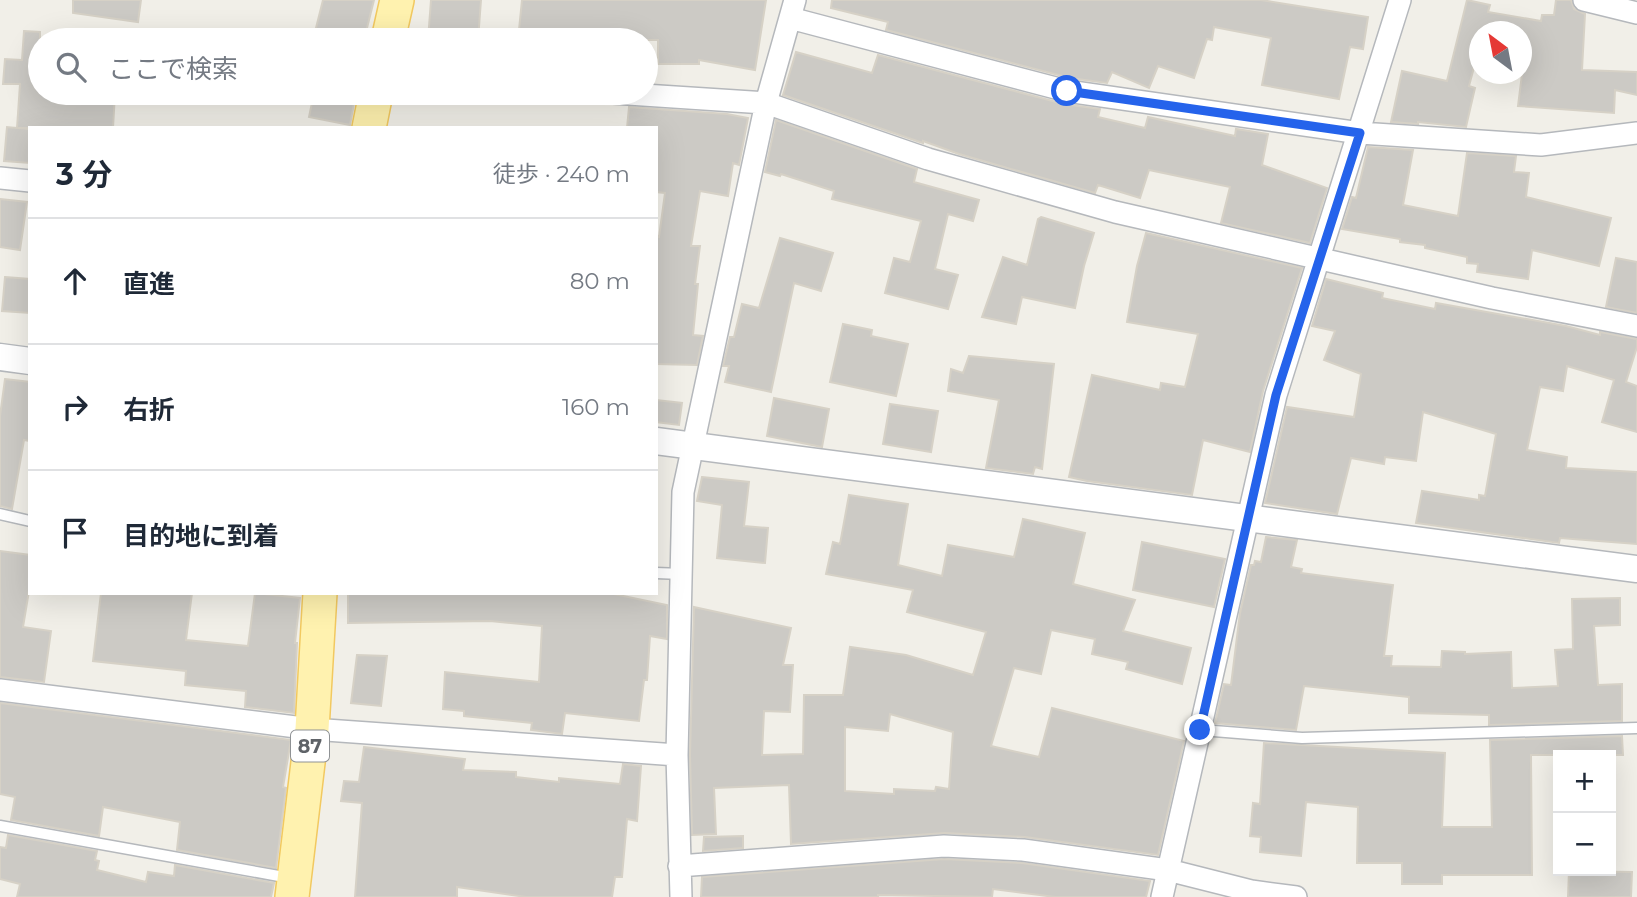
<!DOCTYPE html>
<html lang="ja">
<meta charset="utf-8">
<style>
:root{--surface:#fff;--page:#f2f2f3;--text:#1f2937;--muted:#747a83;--line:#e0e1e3}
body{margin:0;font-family:Montserrat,"Noto Sans JP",sans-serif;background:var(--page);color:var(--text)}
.controls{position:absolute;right:21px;bottom:21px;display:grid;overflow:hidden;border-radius:0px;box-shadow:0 7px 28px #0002}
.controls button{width:63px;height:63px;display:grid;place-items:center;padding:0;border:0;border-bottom:2px solid var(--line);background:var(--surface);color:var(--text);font:35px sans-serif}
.compass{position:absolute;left:1469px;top:21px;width:63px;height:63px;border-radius:50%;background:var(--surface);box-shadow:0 7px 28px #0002;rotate:328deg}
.stop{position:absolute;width:21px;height:21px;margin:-16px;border:5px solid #2563eb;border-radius:50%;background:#fff}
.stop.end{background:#2563eb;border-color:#fff;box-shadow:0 2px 7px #0008}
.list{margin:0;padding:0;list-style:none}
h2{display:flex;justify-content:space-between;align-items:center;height:91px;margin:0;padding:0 28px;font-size:30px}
h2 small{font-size:23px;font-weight:400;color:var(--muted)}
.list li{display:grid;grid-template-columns:46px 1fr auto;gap:21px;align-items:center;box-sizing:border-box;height:126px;padding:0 28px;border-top:2px solid var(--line)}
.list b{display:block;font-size:26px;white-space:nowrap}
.list em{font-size:23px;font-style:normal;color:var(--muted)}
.icon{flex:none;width:38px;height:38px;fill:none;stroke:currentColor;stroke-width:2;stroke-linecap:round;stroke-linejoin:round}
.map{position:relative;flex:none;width:1637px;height:897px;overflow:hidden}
.search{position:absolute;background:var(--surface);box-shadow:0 7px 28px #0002;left:28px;top:28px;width:630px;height:77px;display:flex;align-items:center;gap:18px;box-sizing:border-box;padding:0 24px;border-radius:38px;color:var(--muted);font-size:26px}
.panel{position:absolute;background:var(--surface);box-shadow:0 7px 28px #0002;left:28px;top:126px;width:630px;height:469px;border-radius:0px}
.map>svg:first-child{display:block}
.building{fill:#cccac5;stroke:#d6d1c6;stroke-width:2;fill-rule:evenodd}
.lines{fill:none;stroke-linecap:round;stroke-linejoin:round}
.service-casing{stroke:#b5b8bc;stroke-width:13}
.minor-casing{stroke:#b5b8bc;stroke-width:24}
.tertiary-casing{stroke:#b5b8bc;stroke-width:29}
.primary-casing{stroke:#f2c960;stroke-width:36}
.service{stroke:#fff;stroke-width:10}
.minor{stroke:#fff;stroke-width:21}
.tertiary{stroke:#fff;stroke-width:26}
.primary{stroke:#fff2af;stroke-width:33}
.route{stroke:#2563eb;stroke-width:9}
.labels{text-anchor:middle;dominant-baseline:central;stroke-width:6;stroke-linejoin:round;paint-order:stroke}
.shield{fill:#fff;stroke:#8f9295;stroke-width:2}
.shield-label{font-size:19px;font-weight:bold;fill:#5f6368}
</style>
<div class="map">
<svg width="1637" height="897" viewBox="0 0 1637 897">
<rect width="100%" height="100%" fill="#f1efe8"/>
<path class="building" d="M73,0H141L138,22L73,13Z
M323,0H374L364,40H313Z
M431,0H481L478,40H428Z
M522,0H766L755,70L699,60V64H658V40H518Z
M832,0H1261L1368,17L1363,49L1350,47L1339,99L1262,85L1271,38L1214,27L1212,40L1207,39L1194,78L1158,66L1149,88L1112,72L1107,83L1070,78L886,30L888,22L831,8Z
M1467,0L1490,5L1488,12L1541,21L1542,15H1554L1556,0H1571L1574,9L1585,14L1582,70L1637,72V95L1615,90L1614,113L1518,106L1522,74V32H1480V45L1469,86L1475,88L1466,127L1418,122V124L1391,122L1402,71L1447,81Z
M24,31L40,32V93H115L113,128H18L30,129V163L4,161L7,127L17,128L20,84H3L5,59L22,60Z
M796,52L872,73L878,55L1064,104L1100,109L1098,117L1145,128L1148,117L1235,136L1236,129L1268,134L1262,165L1327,188L1310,243L1221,223L1230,187L1149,170L1140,198L1098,185L1095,193L959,154L923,141V143L783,95Z
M314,93H356L350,125L309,117Z
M629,107L727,114L748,118L739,165L733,163L728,196L700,191L691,246H700L695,284H698L693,335L703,336L697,365L656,364V236L659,237L665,193L656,192V128H627Z
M776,120L917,169L914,182L979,200L973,221L948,214L935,269L958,275L948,309L885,293L894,258L910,262L921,221L832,199L834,191L781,174L780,176L765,172Z
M1368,147L1413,150L1403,205L1458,216L1467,153L1516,156L1514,172L1529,173L1526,197L1611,218L1599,266L1532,250L1528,279L1477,272L1478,264L1467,263V257L1425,248V245L1400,242V239L1342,229L1352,197L1356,198Z
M0,199L27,202L20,250L0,247Z
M1041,217L1094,233L1084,266L1075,308L1022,297L1016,324L982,317L1003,257L1027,265L1038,219Z
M1146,233L1302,268L1263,391L1250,452L1203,440L1192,495L1087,481L1069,477L1092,375L1160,390L1161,383L1185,387L1198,334L1127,322L1137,266Z
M780,238L833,253L821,291L794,283L771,392L725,382L729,366H723L730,337H734L742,304L759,308Z
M1616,258L1637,262V313L1606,307Z
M5,277L30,279V313L2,311Z
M1326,279L1383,293L1382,298L1435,309L1436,303L1566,326L1600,335V332L1637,339V347L1626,382L1637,386V432L1602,422L1614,380L1567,366L1563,391L1540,387L1527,450L1567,457L1566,468L1637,472V544L1560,538L1559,543L1416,523L1422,491L1479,500V495L1485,496L1496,434L1423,412L1416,461L1385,457L1384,464L1351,458L1337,514L1265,503L1287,407L1354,417L1361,374L1324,360L1335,331L1312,326Z
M843,324L872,330L871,336L908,344L896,396L830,382Z
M969,356L1054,364L1042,469L1035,467L1033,474L986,468L999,400L948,391L951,369L963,373Z
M5,379L30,382V441L24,440L12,509L0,506V416Z
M774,398L829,409L822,447L767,436Z
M656,400L682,403L679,425L656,422Z
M890,404L938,411L931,452L883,444Z
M702,477L749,482L744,526L768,528L765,563L717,558L722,505L697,501Z
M849,495L908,504L898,565L942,576L948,545L1014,557L1023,519L1085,533L1073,584L1135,600L1123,631L1191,648L1182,684L1126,669L1128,662L1092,654L1095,639L1051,630L1041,674L1014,668L991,746L1039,757L1052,708L1184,741L1158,855L1025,837L945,833L791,844L789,785L714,788L716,834L692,835L690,755L694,607L791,628L783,665H793L790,712L764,711L762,755L803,754L804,695H843L850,647L906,655L973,675L986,632L907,612L913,590L826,574L833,542L840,544ZM890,714L953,732L949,789L936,787L935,791L894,789V794L845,791V727L888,731Z
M1266,537L1297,540L1291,567L1302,569L1301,573L1393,585L1384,656H1392L1391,666L1441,667L1442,651L1465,652V654L1511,652L1512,688L1558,686L1555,650L1573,649L1572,599L1620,598V625L1594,626L1598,685L1622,684V721L1489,725V715L1409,713V697L1304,686L1296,730L1215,723L1224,684L1231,685L1240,613L1251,565H1254L1255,561L1261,562Z
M1142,542L1225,559L1214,607L1133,590Z
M0,551L30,555V585L23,627L51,631L44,682L0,677Z
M101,593H192L186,640L248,646L255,593L300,598L295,643H297L294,713L245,707L246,691L185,685L186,671L93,661Z
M348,593H609L667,605V639L650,636L647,680H644L639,721L565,713L562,734L531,730L532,723L464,716V711L443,709L445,672L539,682L542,626L490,621L348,623Z
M357,655L387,656L381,706L351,703Z
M0,703L291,740L283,787L286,788L276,868L177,850L180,822L103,807L99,836L11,820L15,797L0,794Z
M1622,736L1623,755H1531L1532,875H1442V884H1402V863H1357L1358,807L1306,802L1301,856L1260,852L1261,837L1250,836L1253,803L1260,804L1264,743L1445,753L1442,827H1492L1490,740Z
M364,747L465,759L463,770L516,772V777L559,782V778L620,784L623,764L641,766L637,821L627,819L622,877H615L612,897H526L457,887V897H355L362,803L341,801L344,781L359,782Z
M8,835L97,851L95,860L99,861L97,870L146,882L148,872L174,876L175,865L274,883L271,897H17L20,884L0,879V847L6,848Z
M743,836V848L703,851L704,837Z
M944,859L1022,863L1150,881L1146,897H1055L993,889L992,897L878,895V897H701L702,877Z
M1569,871L1632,872L1631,897H1568Z"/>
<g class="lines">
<g class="service-casing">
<path id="service" d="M0,514L30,521
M656,573L682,574
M1201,730L1302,738L1637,728
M0,826L290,878"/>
</g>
<g class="minor-casing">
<path id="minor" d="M1584,0L1637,13
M790,18L1067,91L1360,133L1541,145L1637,133
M613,93L766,103L928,159L1115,212L1492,298L1637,326
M0,178L30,181
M0,690L312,729L677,755
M679,866L944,846L1023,850L1168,870L1251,891L1296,897
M681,897L677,755L683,492L766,103L795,0
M1162,897L1276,395L1400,0"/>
</g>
<g class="tertiary-casing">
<path id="tertiary" d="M0,357L30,361
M656,441L1637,569"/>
</g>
<g class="primary-casing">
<path id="primary" d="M388,40L397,0
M369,128L376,93
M292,897L312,729L320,593"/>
</g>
<use href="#service" class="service"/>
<use href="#minor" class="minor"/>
<use href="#tertiary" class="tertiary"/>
<use href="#primary" class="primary"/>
</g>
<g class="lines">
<path class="route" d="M1067,91L1360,133L1276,395L1200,730"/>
</g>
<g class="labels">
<rect class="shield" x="291" y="730.5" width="38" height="31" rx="5"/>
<g class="shield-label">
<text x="310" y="746">87</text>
</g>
</g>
</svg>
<div class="controls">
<button>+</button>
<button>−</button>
</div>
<svg class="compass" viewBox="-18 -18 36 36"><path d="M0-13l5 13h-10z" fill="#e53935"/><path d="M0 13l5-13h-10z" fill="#747a83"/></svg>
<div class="stop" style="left:1067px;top:91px"></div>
<div class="stop end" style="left:1200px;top:730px"></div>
<div class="search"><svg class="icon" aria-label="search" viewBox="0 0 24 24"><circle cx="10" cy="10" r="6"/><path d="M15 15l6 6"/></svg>ここで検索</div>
<section class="panel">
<h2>3 分<small>徒歩 · 240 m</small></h2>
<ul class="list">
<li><svg class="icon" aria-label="ahead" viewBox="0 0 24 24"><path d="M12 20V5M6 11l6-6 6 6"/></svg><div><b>直進</b></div><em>80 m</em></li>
<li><svg class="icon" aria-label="right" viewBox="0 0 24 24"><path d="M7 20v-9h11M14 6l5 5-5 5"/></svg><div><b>右折</b></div><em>160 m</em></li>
<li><svg class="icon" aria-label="arrive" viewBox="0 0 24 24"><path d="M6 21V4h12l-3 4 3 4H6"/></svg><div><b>目的地に到着</b></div></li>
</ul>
</section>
</div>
